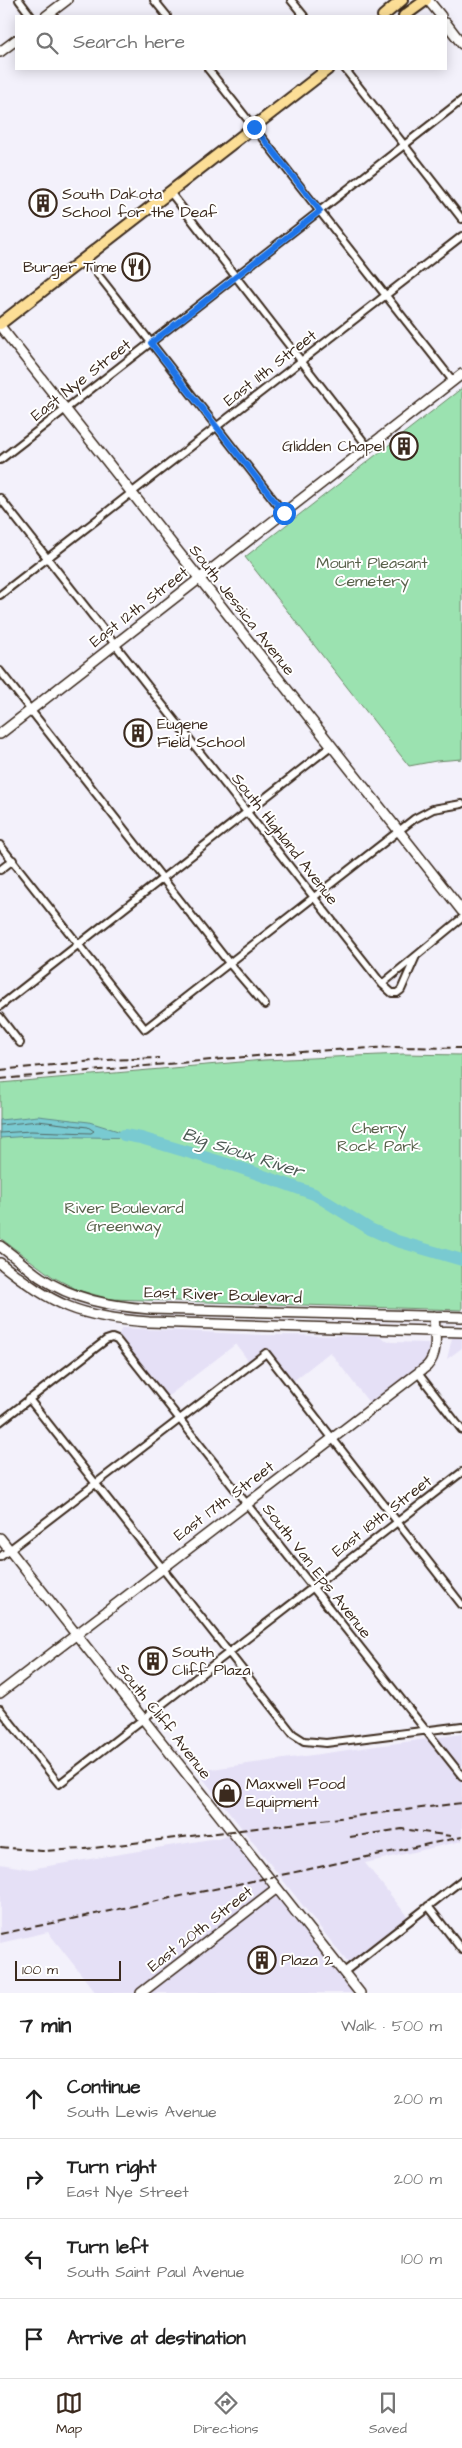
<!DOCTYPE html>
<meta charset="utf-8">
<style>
:root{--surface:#fff;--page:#f2f2f2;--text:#222;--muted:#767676;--line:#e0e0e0;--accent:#3b2a1e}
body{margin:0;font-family:"Architects Daughter",sans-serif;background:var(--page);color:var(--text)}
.scale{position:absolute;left:15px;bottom:12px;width:106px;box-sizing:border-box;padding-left:5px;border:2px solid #3b2a1e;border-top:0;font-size:14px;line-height:18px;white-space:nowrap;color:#3b2a1e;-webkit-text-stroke:4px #fff;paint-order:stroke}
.stop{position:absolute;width:15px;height:15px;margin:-11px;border:4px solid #1a73e8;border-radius:50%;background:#fff}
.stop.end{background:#1a73e8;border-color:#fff;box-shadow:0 1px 5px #0008}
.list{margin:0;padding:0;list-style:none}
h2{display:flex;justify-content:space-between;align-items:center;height:65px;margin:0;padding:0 20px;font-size:21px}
h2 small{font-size:16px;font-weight:400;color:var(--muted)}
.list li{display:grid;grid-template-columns:32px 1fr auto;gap:15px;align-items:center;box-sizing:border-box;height:80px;padding:0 20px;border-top:1px solid var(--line)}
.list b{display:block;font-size:19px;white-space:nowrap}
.list p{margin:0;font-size:16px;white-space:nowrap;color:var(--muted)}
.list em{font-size:16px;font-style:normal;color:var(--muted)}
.icon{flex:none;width:28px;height:28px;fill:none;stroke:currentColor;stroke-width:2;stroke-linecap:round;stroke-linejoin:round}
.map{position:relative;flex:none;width:462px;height:1993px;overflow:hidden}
.search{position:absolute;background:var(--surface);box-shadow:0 2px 12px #0003;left:15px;right:15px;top:15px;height:55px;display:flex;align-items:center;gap:12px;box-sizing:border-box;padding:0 18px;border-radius:0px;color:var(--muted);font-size:19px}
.sheet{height:385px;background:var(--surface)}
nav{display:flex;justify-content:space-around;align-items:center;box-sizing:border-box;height:70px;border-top:1px solid var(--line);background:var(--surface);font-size:14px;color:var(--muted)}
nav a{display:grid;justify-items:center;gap:2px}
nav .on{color:var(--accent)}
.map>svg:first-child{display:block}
.built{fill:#e5e0f6}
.green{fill:#9be2b0;stroke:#6b8667;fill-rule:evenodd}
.water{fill:#79cad1;stroke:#608a89}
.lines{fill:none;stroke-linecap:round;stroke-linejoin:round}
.shore{stroke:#546a66;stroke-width:1}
.river{stroke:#79cad1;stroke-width:12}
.street-casing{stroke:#3b2a1e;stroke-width:10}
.secondary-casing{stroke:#3b2a1e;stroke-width:12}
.primary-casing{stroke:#3b2a1e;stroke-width:14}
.street{stroke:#fff;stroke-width:6}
.secondary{stroke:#fff;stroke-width:9}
.primary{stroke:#fcde96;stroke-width:10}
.rail{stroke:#3b2a1e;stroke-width:2;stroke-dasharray:8 4;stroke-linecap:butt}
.route{stroke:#1a73e8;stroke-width:6}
.labels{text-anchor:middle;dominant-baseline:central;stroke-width:4;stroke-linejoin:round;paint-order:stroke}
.poi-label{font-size:16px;fill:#3b2a1e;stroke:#fff;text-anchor:start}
.street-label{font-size:16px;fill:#3b2a1e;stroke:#fff}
.park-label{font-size:16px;fill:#58614a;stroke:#fff}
.water-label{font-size:18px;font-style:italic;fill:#4e5a54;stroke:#fff}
</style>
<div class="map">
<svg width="462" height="1993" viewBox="0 0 462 1993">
<rect width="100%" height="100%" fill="#f3f1fb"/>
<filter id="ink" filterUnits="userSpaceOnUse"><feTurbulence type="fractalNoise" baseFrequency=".02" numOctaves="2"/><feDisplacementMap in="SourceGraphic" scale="10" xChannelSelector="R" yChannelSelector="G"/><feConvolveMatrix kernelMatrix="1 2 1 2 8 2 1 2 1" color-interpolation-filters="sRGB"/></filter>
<g filter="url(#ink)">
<path class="built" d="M122,1328L263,1335L376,1336L392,1342L428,1343L429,1355L425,1362L370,1404L330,1352L292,1382L267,1348L249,1362L236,1344L167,1397L118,1336Z
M453,1334L462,1335V1348L447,1359Z
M462,1734V1841L365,1863L408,1917L348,1963L197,1771Z
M235,1835L360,1993H96L48,1932L0,1943V1864L30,1869Z"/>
<path class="green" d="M462,388V759L436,761L409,766L245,557Z
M403,1054L462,1055V1310L110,1299L78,1290L53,1277L0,1238V1083L264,1060ZM171,1148L241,1168L292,1187H291Z"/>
<path class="water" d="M38,1116L89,1122L141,1138L31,1136L0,1138V1120Z"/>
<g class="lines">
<path class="shore" d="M0,1125L38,1121L88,1127L94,1131L91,1133L31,1131L0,1133"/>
<path class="river" d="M124,1135L141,1138L241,1168L314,1194L370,1229L397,1241L462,1260"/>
<g class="street-casing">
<path id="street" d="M19,0L31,16
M154,0L167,16
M291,0L304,16
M208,69L453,381
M345,69L462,219
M170,192L368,447
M85,258L284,513
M0,460L462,100
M0,498L382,984
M0,595L462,236
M0,671L229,963L265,1005
M0,845L145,1029L414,819L433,809L462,804
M0,870L13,860
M416,956L401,990L397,993H392L382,984L462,918
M0,1006L331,746
M0,1017L20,1043
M418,1373L462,1430
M29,1399L293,1734L304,1741L326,1743L462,1726
M0,1422L106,1340L112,1338L117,1340L462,1776
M0,1557L266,1353L462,1605
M0,1709L59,1784L462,1472
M428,1906L462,1950
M344,1972L462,1880"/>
</g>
<g class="secondary-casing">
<path id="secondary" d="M428,0L441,16
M46,16L67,0
M446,23L462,44
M0,52L16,40
M0,326L462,911
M0,734L462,374
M0,1246C14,1256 26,1267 40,1277C74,1300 110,1306 150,1309L462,1317
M0,1263C55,1306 79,1317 149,1322L462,1332
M0,1538L360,1993
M0,1693L427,1366C439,1353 435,1334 434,1316
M141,1993L277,1888"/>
</g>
<g class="primary-casing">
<path id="primary" d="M383,16L402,0
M404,16L426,0
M0,324L328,69"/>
</g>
<use href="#street" class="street"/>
<use href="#secondary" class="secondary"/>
<use href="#primary" class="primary"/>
<path class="rail" d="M0,1070L105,1060L159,1058
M0,1079L312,1051L394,1047L462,1048
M350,1837L402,1829L451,1836
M0,1847L42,1851L85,1849L462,1803
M0,1934L462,1837"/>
</g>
</g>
<g class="lines" filter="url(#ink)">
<path class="route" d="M254,127L320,211L151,343L284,513"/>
</g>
<defs>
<g id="building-ring" transform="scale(1.4375)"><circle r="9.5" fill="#fff" stroke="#3b2a1e" stroke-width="1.5"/><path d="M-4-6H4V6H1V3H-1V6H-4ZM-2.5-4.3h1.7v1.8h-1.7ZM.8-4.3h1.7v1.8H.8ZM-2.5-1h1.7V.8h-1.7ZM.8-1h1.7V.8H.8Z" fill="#3b2a1e"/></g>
<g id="restaurant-ring" transform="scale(1.4375)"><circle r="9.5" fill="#fff" stroke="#3b2a1e" stroke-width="1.5"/><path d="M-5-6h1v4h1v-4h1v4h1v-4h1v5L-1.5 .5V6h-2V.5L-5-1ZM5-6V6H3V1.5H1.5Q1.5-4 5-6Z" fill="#3b2a1e"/></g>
<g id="shop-ring" transform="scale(1.4375)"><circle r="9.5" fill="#fff" stroke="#3b2a1e" stroke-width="1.5"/><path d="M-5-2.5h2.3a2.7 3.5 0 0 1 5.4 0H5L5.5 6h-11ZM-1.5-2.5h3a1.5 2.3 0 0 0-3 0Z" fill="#3b2a1e"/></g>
</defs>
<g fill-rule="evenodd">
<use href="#building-ring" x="43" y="203"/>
<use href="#restaurant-ring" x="136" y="267"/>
<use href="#building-ring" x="404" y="446"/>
<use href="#building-ring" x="138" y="733"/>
<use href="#building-ring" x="153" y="1661"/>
<use href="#shop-ring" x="227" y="1793"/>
<use href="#building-ring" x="262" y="1960"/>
</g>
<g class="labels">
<g class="poi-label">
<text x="62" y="194">South Dakota<tspan x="62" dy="18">School for the Deaf</tspan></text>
<text x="117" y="267" text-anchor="end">Burger Time</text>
<text x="385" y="446" text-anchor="end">Glidden Chapel</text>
<text x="157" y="724">Eugene<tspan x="157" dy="18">Field School</tspan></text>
<text x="172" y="1652">South<tspan x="172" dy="18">Cliff Plaza</tspan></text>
<text x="246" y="1784">Maxwell Food<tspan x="246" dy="18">Equipment</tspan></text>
<text x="281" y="1960">Plaza 2</text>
</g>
<g class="street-label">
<text transform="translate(270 368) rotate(-38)">East 11th Street</text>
<text transform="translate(81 380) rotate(-38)">East Nye Street</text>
<text transform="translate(139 607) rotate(-38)">East 12th Street</text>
<text transform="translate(242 610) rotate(52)">South Jessica Avenue</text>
<text transform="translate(285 839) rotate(52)">South Highland Avenue</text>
<text transform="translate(223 1295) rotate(2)">East River Boulevard</text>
<text transform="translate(224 1501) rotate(-37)">East 17th Street</text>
<text transform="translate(382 1516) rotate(-38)">East 18th Street</text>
<text transform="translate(317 1571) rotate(52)">South Van Eps Avenue</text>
<text transform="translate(164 1721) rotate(52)">South Cliff Avenue</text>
<text transform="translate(200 1929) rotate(-38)">East 20th Street</text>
</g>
<g class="park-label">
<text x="372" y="563">Mount Pleasant<tspan x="372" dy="18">Cemetery</tspan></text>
<text x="379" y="1128">Cherry<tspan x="379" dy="18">Rock Park</tspan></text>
<text x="124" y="1208">River Boulevard<tspan x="124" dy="18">Greenway</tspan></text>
</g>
<g class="water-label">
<text transform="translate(243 1153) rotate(18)">Big Sioux River</text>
</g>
</g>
</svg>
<div class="scale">100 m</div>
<div class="stop" style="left:284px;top:513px"></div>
<div class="stop end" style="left:254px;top:127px"></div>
<div class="search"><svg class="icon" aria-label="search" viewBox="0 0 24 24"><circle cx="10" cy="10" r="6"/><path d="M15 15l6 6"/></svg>Search here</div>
</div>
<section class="sheet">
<h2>7 min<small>Walk · 500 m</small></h2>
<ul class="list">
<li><svg class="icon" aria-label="ahead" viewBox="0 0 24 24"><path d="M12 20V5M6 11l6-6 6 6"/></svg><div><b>Continue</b><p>South Lewis Avenue</p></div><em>200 m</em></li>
<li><svg class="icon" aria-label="right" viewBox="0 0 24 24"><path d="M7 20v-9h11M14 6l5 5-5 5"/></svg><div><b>Turn right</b><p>East Nye Street</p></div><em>200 m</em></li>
<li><svg class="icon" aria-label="left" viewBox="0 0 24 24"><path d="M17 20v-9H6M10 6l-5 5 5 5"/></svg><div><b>Turn left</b><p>South Saint Paul Avenue</p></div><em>100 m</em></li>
<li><svg class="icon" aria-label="arrive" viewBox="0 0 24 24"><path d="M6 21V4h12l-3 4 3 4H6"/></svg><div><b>Arrive at destination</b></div></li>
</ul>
</section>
<nav>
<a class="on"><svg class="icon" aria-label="map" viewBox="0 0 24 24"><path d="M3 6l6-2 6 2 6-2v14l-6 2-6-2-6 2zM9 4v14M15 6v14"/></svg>Map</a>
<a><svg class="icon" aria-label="directions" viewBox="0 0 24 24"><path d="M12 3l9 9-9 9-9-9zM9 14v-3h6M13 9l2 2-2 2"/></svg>Directions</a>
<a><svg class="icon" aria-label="saved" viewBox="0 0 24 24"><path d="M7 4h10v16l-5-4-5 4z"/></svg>Saved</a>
</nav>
